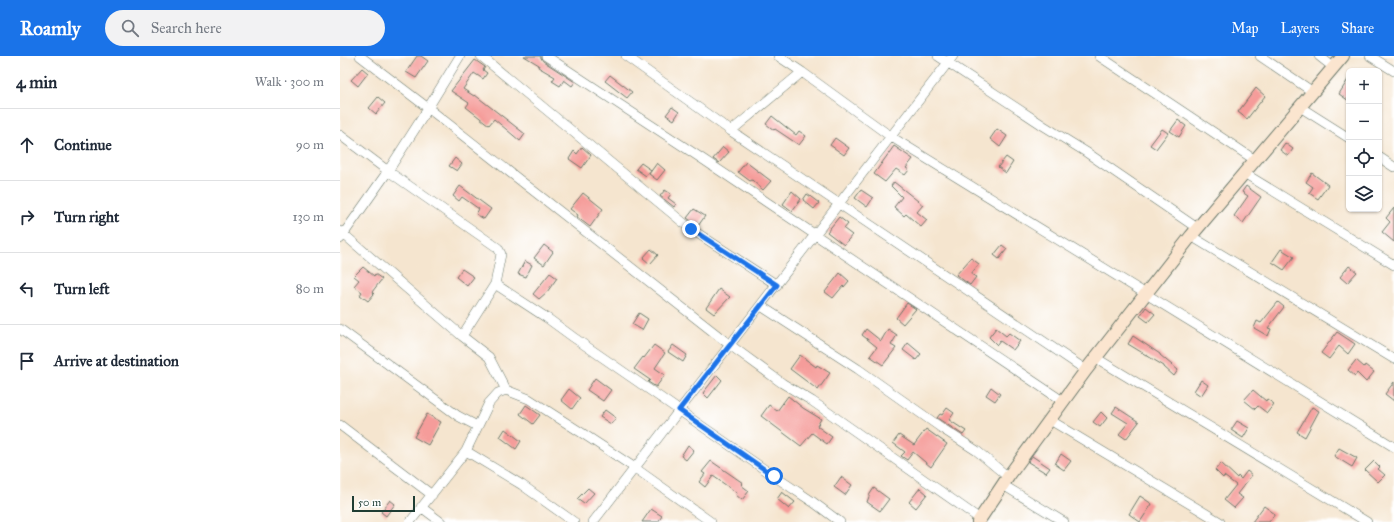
<!DOCTYPE html>
<meta charset="utf-8">
<style>
:root{--surface:#fff;--page:#f2f2f3;--text:#1f2937;--muted:#747a83;--line:#e0e1e3;--accent:#1a73e8}
body{margin:0;font-family:"IM FELL Great Primer",serif;background:var(--page);color:var(--text)}
.controls{position:absolute;right:12px;top:12px;display:grid;overflow:hidden;border-radius:6px;box-shadow:0 1px 3px #0004}
.controls button{width:36px;height:36px;display:grid;place-items:center;padding:0;border:0;border-bottom:1px solid var(--line);background:var(--surface);color:var(--text);font:20px sans-serif}
.scale{position:absolute;left:12px;bottom:10px;width:63px;box-sizing:border-box;padding-left:4px;border:2px solid #1f3d34;border-top:0;font-size:11px;line-height:14px;white-space:nowrap;color:#1f3d34;-webkit-text-stroke:3px #fff;paint-order:stroke}
.stop{position:absolute;width:12px;height:12px;margin:-9px;border:3px solid #1a73e8;border-radius:50%;background:#fff}
.stop.end{background:#1a73e8;border-color:#fff;box-shadow:0 1px 4px #0008}
.list{margin:0;padding:0;list-style:none}
h2{display:flex;justify-content:space-between;align-items:center;height:52px;margin:0;padding:0 16px;font-size:17px}
h2 small{font-size:13px;font-weight:400;color:var(--muted)}
.list li{display:grid;grid-template-columns:26px 1fr auto;gap:12px;align-items:center;box-sizing:border-box;height:72px;padding:0 16px;border-top:1px solid var(--line)}
.list b{display:block;font-size:15px;white-space:nowrap}
.list em{font-size:13px;font-style:normal;color:var(--muted)}
.icon{flex:none;width:22px;height:22px;fill:none;stroke:currentColor;stroke-width:2;stroke-linecap:round;stroke-linejoin:round}
.map{position:relative;flex:none;width:1054px;height:466px;overflow:hidden}
header{display:flex;align-items:center;gap:24px;box-sizing:border-box;height:56px;padding:0 20px;background:var(--accent);color:#fff}
header strong{font-size:19px}
nav{display:flex;gap:22px;margin-inline-start:auto;font-size:14px}
.search{width:280px;height:36px;background:var(--page);display:flex;align-items:center;gap:10px;box-sizing:border-box;padding:0 14px;border-radius:22px;color:var(--muted);font-size:15px}
main{display:flex}
aside{flex:1;background:var(--surface)}
.map>svg:first-child{display:block}
.building{fill:#f59c9a}
.lines{fill:none;stroke-linecap:round;stroke-linejoin:round}
.minor-casing{stroke:#6a786a;stroke-width:10}
.secondary-casing{stroke:#6a786a;stroke-width:14}
.minor{stroke:#fff;stroke-width:9}
.secondary{stroke:#fbe5cf;stroke-width:12}
.route{stroke:#1a73e8;stroke-width:5}
</style>
<header>
<strong>Roamly</strong>
<div class="search"><svg class="icon" aria-label="search" viewBox="0 0 24 24"><circle cx="10" cy="10" r="6"/><path d="M15 15l6 6"/></svg>Search here</div>
<nav><a>Map</a><a>Layers</a><a>Share</a></nav>
</header>
<main>
<aside>
<h2>4 min<small>Walk · 300 m</small></h2>
<ul class="list">
<li><svg class="icon" aria-label="ahead" viewBox="0 0 24 24"><path d="M12 20V5M6 11l6-6 6 6"/></svg><div><b>Continue</b></div><em>90 m</em></li>
<li><svg class="icon" aria-label="right" viewBox="0 0 24 24"><path d="M7 20v-9h11M14 6l5 5-5 5"/></svg><div><b>Turn right</b></div><em>130 m</em></li>
<li><svg class="icon" aria-label="left" viewBox="0 0 24 24"><path d="M17 20v-9H6M10 6l-5 5 5 5"/></svg><div><b>Turn left</b></div><em>80 m</em></li>
<li><svg class="icon" aria-label="arrive" viewBox="0 0 24 24"><path d="M6 21V4h12l-3 4 3 4H6"/></svg><div><b>Arrive at destination</b></div></li>
</ul>
</aside>
<div class="map">
<svg width="1054" height="466" viewBox="0 0 1054 466">
<rect width="100%" height="100%" fill="#fff"/>
<filter id="ink" filterUnits="userSpaceOnUse"><feTurbulence type="fractalNoise" baseFrequency=".025" numOctaves="2"/><feDisplacementMap in="SourceGraphic" scale="8" xChannelSelector="R" yChannelSelector="G"/><feConvolveMatrix kernelMatrix="1 2 1 2 8 2 1 2 1" color-interpolation-filters="sRGB"/></filter>
<filter id="wash" filterUnits="userSpaceOnUse"><feTurbulence type="fractalNoise" baseFrequency=".012" numOctaves="4" result="noise"/><feDisplacementMap in="SourceGraphic" scale="16" xChannelSelector="R" yChannelSelector="G"/><feGaussianBlur stdDeviation="0.9" result="paint"/><feColorMatrix in="noise" values="0 0 0 0 0 0 0 0 0 0 0 0 0 0 0 0 0 1.4 0 .05"/><feComposite in="paint" operator="in"/></filter>
<g filter="url(#wash)">
<rect width="100%" height="100%" fill="#f5e5cf"/>
<g id="blocks">
<path class="building" d="M77,0H81L88,5L76,22L66,16Z
M184,0H200L203,5L235,26L232,30L224,24L220,30L212,25L215,21L198,11L199,9Z
M135,4L145,11L143,14L147,17L143,23L134,17L123,33L134,40L135,39L185,78L180,85L154,63L149,69L126,51L129,47L111,35Z
M22,12L28,17L18,30L11,24Z
M270,19L292,36L287,42L265,25Z
M1009,22V45L999,38Z
M916,32L925,40L907,63L898,56Z
M38,41L45,47L36,58L29,52Z
M332,51L339,56L334,64L326,59Z
M432,60L456,79L459,75L466,80L459,89L435,73L434,74L426,68Z
M838,64L846,70L839,81L830,75Z
M657,73L667,80L660,91L650,83Z
M822,73L828,77L816,93L810,89Z
M495,82L509,92L504,99L490,89Z
M945,87L953,93L948,100L940,94Z
M554,90L573,103L566,112L569,114L565,119L556,113L545,126L534,118Z
M242,91L251,99L242,112L229,103L234,95L237,98Z
M383,91L389,96L379,107L373,103Z
M666,101L673,106L666,117L658,111Z
M115,102L122,108L117,115L109,110Z
M406,106L431,125L423,134L412,124L410,125L398,116Z
M301,107L311,114L306,120L296,113Z
M317,107L325,114L317,124L309,118Z
M972,117L988,129L978,143L969,137L973,131L966,126Z
M554,126L583,149L577,156L587,164L581,171L566,158L564,160L554,151L562,141L551,130Z
M120,130L151,153L144,163L136,158L139,153L122,141L119,145L113,140Z
M906,130L921,141L903,167L894,160L908,140L902,136Z
M325,134L331,138L328,142L336,148L334,151L320,140Z
M521,134L533,142L527,151L515,142Z
M452,135L461,143L452,155L443,148Z
M243,137L263,153L250,171L237,161L238,159L230,153Z
M467,138L479,147L474,153L463,144Z
M1054,152V186L1042,176L1050,166L1046,162Z
M354,153L365,160L358,170L347,162Z
M499,161L508,168L504,173L512,179L504,189L487,176Z
M204,189L213,196L204,209L194,202Z
M662,189L667,193L659,203L654,199Z
M311,193L318,199L310,208L303,202Z
M941,193L954,201L944,214L932,206Z
M631,202L639,208L631,218L636,221L630,229L616,219Z
M185,205L192,209L186,221L178,218Z
M1009,210L1017,216L1007,227L1000,221Z
M23,211L34,220L35,218L42,223L32,236L34,238L28,245L20,239L22,236L14,230L19,224L14,220Z
M122,213L134,221L127,230L116,221Z
M210,217L217,222L207,236L199,243L193,238Z
M500,217L509,225L504,231L503,230L493,242L485,236Z
M379,233L390,241L374,258L366,252Z
M938,246L944,251L928,272L931,273L928,280L914,272L917,265L921,267Z
M567,247L576,253L563,268L556,262Z
M806,251L815,258L808,266L800,260Z
M299,257L308,263L302,274L292,268Z
M656,272L666,280L669,277L680,285L673,294L660,285L657,289L649,281Z
M526,273L541,285L548,273L557,279L551,289L556,292L543,309L530,300L537,291L522,279Z
M997,276L1015,288L1008,298L999,290L989,303L981,297Z
M793,280L820,298V299L838,314L834,320L824,311V310L788,288Z
M568,287L581,298L576,304L563,294Z
M314,289L325,297L315,312L325,319L316,331L308,326L310,324L294,313L303,301L304,302Z
M333,289L347,299L343,306L328,296Z
M460,299L476,311L477,309L490,317L478,334L450,313Z
M1016,304L1024,311L1025,309L1034,316L1026,326L1017,317L1015,320L1008,314Z
M377,319L382,324L368,342L363,337Z
M255,322L271,334L263,345L247,334Z
M861,324L868,329L861,340L854,335Z
M1054,326V345L1045,338Z
M651,331L660,338L655,345L646,339Z
M229,333L240,342L232,353L221,344Z
M913,334L926,345L927,343L934,348L927,357L918,350L915,353L904,344Z
M448,340L463,352L481,363L477,370L492,381L487,388L472,377L461,390L421,360L429,349L437,355Z
M186,349L200,359L193,368L180,358Z
M776,351L799,366L786,383L779,378L788,367L772,357Z
M972,351L979,355L965,381L957,376Z
M607,352L614,357L609,364L626,375L623,379L597,362L600,358L602,359Z
M265,354L276,362L271,368L260,361Z
M761,356L767,362L760,371L753,366Z
M87,358L101,366L88,389L74,381Z
M897,365L909,372L903,382L891,374Z
M165,373L181,385L176,393L160,381Z
M586,373L607,388L591,411L573,396L567,404L561,400L565,396L553,387L559,379L574,389Z
M348,389L354,394L346,404L341,400Z
M999,392L1017,402L1012,411L994,400Z
M721,398L731,405L724,414L715,408Z
M692,400L710,412L706,417L688,406Z
M371,405L403,427L401,429L409,435L402,444L396,439L397,437L373,420L365,431L359,426L365,418L362,416Z
M1034,405L1040,411L1038,413L1045,419L1038,426L1025,414Z
M881,407L897,422L898,420L901,423L907,415L912,419L897,438L903,442L894,452L884,444L896,429L884,420L883,422L875,414Z
M501,421L512,429L505,439L494,431Z
M248,432L254,437L244,448L237,443Z
M534,432L549,443L540,455L527,446L530,438Z
M580,432L587,438L576,452L569,446Z
M442,436L455,446L449,453L437,443Z
M800,440L812,448L800,466L789,458Z
M50,444L55,448L46,460L41,456Z
M924,450L935,458L929,466H912Z
M311,453L322,460L318,466H302Z"/>
</g>
</g>
<g filter="url(#ink)">
<use href="#blocks" fill-opacity="0" stroke="#6a786a" stroke-width="1"/>
<g class="lines">
<g class="minor-casing">
<path id="minor" d="M20,0L88,52
M120,0L88,52L390,289L442,327L472,345L640,463
M141,0L351,173L437,229
M206,0L364,104L724,346
M286,0L391,75L462,16L438,0
M598,0L704,70L746,96L857,172
M759,0L915,104
M920,0L973,36
M979,0L993,11
M1030,0L1054,15
M462,16L550,80L1054,391
M960,51L1009,82
M391,75L746,314
M0,79L48,115L158,192L161,198L155,228L207,262L233,281L434,420L473,446L500,466
M1039,101L1054,111
M904,117L1054,209
M0,175L122,280L149,301L166,334
M851,180L1054,303
M0,183L48,115L91,48
M421,250L518,313L603,373L637,395L668,421
M0,273L118,360L137,370
M122,280L155,228
M756,302L1027,466
M710,364L880,466
M0,369L92,439
M126,395L182,429L234,466
M663,429L724,466
M81,451L101,466
M70,466L126,395L149,347L158,337L166,334L189,343L242,377L295,412L371,466
M253,466L613,0"/>
</g>
<g class="secondary-casing">
<path id="secondary" d="M638,466L668,421L746,314L851,180L1003,0"/>
</g>
<use href="#minor" class="minor"/>
<use href="#secondary" class="secondary"/>
</g>
</g>
<g class="lines" filter="url(#ink)">
<path class="route" d="M351,173L437,229L339,354L434,420"/>
</g>
</svg>
<div class="controls">
<button>+</button>
<button>−</button>
<button><svg class="icon" aria-label="locate" viewBox="0 0 24 24"><circle cx="12" cy="12" r="6"/><path d="M12 2v4M12 18v4M2 12h4M18 12h4"/></svg></button>
<button><svg class="icon" aria-label="layers" viewBox="0 0 24 24"><path d="M12 4l9 5-9 5-9-5zM3 14l9 5 9-5"/></svg></button>
</div>
<div class="scale">50 m</div>
<div class="stop" style="left:434px;top:420px"></div>
<div class="stop end" style="left:351px;top:173px"></div>
</div>
</main>
